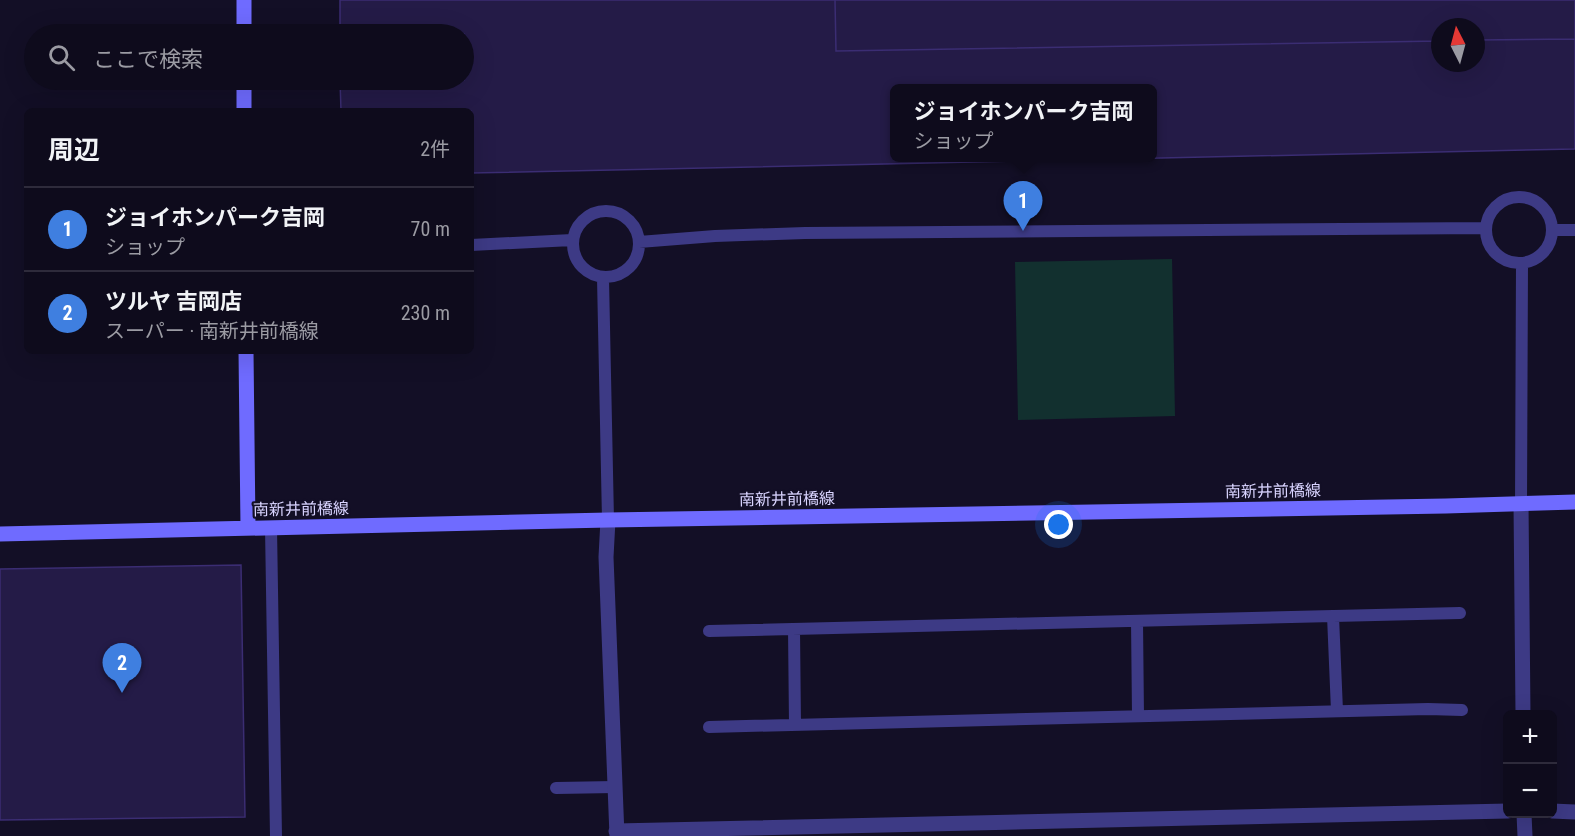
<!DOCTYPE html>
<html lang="ja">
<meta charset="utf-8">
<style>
:root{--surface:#0e0b1c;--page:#1c1929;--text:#f1f3f6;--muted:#9b9ba3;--line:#2e2b3b;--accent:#0b8043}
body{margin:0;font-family:"Roboto Condensed","Noto Sans JP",sans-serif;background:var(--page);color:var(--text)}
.controls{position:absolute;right:18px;bottom:18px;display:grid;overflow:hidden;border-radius:9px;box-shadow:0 6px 24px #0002}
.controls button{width:54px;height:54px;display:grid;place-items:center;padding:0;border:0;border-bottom:2px solid var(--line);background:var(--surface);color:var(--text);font:30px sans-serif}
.compass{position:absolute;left:1431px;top:18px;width:54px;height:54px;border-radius:50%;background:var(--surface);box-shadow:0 6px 24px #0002;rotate:354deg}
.you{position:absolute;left:1059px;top:525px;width:21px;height:21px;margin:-15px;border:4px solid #fff;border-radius:50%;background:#1a73e8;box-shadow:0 0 0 9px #1a73e833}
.badge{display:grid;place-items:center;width:39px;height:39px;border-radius:50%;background:var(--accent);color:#fff;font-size:20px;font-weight:700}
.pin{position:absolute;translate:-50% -50px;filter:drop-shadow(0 2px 3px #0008)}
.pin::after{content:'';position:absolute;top:32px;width:21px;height:18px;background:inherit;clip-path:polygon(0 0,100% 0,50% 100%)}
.popup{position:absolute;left:890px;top:84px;width:267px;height:78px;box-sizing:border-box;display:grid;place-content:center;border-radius:9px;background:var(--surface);filter:drop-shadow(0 2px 4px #0005);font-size:20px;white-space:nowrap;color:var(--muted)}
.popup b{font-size:22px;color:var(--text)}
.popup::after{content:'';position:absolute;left:50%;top:100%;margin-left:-12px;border:12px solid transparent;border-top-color:var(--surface)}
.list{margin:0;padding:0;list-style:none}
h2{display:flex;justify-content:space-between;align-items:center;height:78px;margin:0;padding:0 24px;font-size:26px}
h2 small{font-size:20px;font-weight:400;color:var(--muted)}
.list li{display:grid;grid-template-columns:39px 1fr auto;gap:18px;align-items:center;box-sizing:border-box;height:84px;padding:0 24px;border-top:2px solid var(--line)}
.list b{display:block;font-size:22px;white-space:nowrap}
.list p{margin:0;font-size:20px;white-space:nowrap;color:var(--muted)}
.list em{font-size:20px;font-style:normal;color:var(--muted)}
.icon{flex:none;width:33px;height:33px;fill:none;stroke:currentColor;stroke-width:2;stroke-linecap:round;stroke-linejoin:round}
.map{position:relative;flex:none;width:1575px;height:836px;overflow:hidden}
.search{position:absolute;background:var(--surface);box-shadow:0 6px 24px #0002;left:24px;top:24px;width:450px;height:66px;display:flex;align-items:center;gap:15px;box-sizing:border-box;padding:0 21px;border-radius:33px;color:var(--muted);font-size:22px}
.panel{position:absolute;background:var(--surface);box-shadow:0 6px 24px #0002;left:24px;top:108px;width:450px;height:246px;border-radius:9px}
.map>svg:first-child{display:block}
.green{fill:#12302f}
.building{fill:#241b47;stroke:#3b2d73;stroke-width:1.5;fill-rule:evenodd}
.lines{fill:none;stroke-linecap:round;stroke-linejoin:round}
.lane{stroke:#3d3a85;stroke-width:12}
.street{stroke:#3d3a85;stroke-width:15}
.secondary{stroke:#6f6bff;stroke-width:15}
.labels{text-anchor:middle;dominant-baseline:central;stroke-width:4.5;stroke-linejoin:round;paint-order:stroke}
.street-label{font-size:16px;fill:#d9d4ff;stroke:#130f26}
</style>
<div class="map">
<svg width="1575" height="836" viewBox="0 0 1575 836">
<rect width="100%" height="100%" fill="#130f26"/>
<path class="green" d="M1172,259L1175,416L1018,420L1015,262Z"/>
<path class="building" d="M340,0H835L836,51L1440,41V63H1476V40L1575,39V149L471,173V111H341L340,80H464V34H340ZM894,88H1152V158H894Z
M835,0H1575V39L1476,40V27H1440V41L836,51Z
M241,565L245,817L0,820V569Z"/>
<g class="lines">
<path class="lane" d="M1486 230a33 33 0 1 1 66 0a33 33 0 1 1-66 0Z
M573 244a33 33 0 1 1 66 0a33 33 0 1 1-66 0Z
M1552,230H1575
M639,242L715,236L805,233L1486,228
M471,245L572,240
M603,278L608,520
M1521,503L1522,263
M271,528L276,836
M1333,616L1337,711
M1137,621L1138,716
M794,629L795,725
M709,631L1460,613
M709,727L1428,709L1462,710
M556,788L615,787"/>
<path class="street" d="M1521,503L1523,714
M608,520L606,557L617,836
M1552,811L1575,812
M1524,814L1525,836
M616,831L1508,811"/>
<path class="secondary" d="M244,0V34
M244,80V111
M246,351L248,528
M0,534L608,520L1446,506L1575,502"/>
</g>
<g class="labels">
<g class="street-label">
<text transform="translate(1273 491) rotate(-1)">南新井前橋線</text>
<text transform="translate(787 499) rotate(-1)">南新井前橋線</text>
<text transform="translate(301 509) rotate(-1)">南新井前橋線</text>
</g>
</g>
</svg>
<div class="controls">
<button>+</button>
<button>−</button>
</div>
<svg class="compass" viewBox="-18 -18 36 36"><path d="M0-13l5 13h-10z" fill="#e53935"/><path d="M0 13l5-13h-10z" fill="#9b9ba3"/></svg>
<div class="you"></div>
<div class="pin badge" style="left:1023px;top:231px;background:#3f7fe0">1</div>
<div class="popup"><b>ジョイホンパーク吉岡</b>ショップ</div>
<div class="pin badge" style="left:122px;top:693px;background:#3f7fe0">2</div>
<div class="search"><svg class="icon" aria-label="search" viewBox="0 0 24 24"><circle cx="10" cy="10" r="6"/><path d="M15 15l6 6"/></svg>ここで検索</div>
<section class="panel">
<h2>周辺<small>2件</small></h2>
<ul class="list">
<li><span class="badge" style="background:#3f7fe0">1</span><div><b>ジョイホンパーク吉岡</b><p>ショップ</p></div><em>70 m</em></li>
<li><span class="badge" style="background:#3f7fe0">2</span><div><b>ツルヤ 吉岡店</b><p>スーパー · 南新井前橋線</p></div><em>230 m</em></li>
</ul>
</section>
</div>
